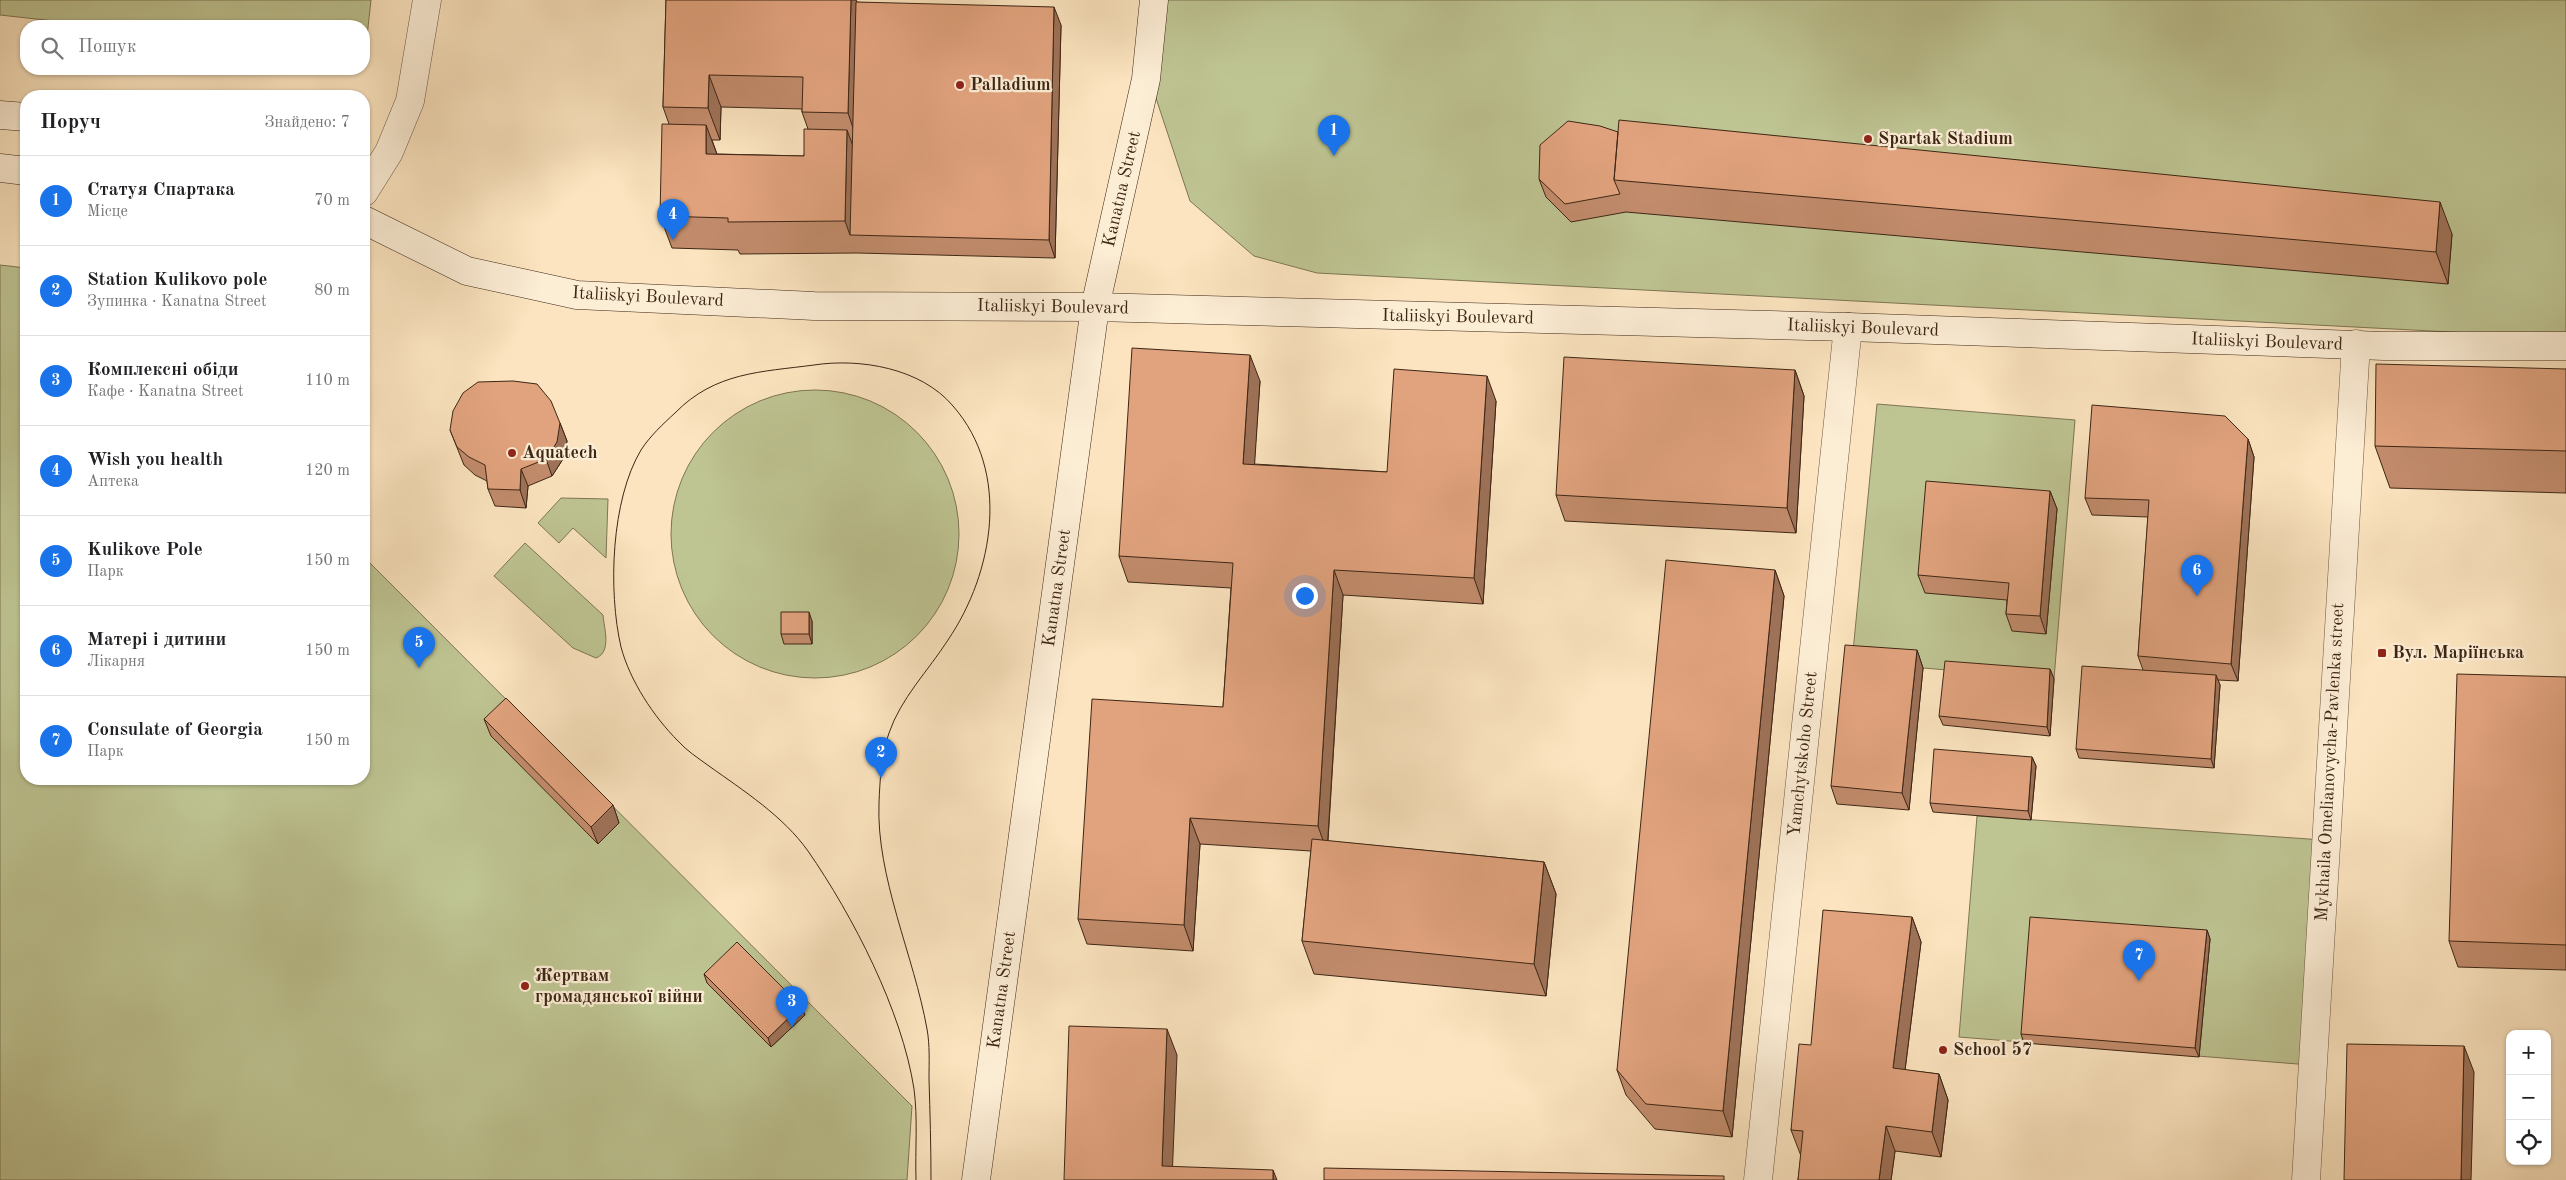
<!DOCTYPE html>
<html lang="uk">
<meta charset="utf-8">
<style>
:root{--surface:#fff;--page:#f2f2f2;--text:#202124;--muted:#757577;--line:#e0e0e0;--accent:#1a73e8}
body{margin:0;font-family:"Old Standard TT",serif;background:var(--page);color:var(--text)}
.controls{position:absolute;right:15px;bottom:15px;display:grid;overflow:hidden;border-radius:10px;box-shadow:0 1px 4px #0004}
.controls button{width:45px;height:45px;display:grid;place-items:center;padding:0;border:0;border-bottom:1px solid var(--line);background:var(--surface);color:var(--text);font:25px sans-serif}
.you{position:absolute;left:1304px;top:595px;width:18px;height:18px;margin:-12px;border:4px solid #fff;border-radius:50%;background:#1a73e8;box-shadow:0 0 0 8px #1a73e833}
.badge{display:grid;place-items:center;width:32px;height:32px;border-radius:50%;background:var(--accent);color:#fff;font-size:16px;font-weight:700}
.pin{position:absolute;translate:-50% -41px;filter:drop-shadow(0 1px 2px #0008)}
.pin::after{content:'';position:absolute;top:26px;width:18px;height:15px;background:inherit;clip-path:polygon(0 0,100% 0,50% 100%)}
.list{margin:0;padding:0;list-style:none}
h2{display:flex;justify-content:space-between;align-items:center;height:65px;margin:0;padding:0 20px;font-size:21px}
h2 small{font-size:16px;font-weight:400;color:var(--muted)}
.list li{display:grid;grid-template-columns:32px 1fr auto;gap:15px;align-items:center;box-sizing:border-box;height:90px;padding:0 20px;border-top:1px solid var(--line)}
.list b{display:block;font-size:19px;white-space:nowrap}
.list p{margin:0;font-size:16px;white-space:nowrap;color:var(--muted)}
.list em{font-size:16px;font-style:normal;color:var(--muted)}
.icon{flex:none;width:28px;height:28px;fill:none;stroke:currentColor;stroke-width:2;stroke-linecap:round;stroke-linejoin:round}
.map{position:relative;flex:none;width:2566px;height:1180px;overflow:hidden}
.search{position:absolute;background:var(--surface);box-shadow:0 1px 4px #0004;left:20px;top:20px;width:350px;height:55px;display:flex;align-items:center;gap:12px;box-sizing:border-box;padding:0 18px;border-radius:20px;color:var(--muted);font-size:19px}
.panel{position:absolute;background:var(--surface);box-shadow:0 1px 4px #0004;left:20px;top:90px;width:350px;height:695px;border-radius:20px}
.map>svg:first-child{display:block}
.green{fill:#bec492;stroke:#7e7554}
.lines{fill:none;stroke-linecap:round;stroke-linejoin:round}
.minor-casing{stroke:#6d5640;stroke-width:29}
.tertiary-casing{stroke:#6d5640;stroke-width:29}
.secondary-casing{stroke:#3e2615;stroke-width:29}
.minor{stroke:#fcedd5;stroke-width:28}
.tertiary{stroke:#fcedd5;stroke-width:28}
.secondary{stroke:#fcedd5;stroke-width:28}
.tram{stroke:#3e2615;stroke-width:1}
.wall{fill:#c28c6c;stroke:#3e2615;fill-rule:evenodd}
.shaded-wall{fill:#9e7258;stroke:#3e2615}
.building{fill:#e1a37e;stroke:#3e2615}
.poi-dot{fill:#8f2418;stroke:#fcedd5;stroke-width:2}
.labels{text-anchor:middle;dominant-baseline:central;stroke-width:4.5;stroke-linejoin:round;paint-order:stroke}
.poi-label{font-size:18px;font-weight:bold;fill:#3e2615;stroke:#fcedd5;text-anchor:start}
.street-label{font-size:18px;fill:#3e2615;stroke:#fcedd5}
</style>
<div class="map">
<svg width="2566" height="1180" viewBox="0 0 2566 1180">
<rect width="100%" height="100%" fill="#fbe4bf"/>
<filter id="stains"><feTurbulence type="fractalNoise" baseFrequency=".004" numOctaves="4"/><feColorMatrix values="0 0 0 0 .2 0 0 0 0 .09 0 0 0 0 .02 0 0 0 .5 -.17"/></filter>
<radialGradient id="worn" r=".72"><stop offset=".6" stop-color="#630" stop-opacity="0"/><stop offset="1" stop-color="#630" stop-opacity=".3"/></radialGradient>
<path class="green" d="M0,0H371L365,55L364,26H100L0,15Z
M1156,0H2566V338L1317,273L1254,256L1190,201L1149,77Z
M0,265L26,268V779H364V557L912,1106L907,1180H0Z
M671 534a144 144 0 1 1 288 0a144 144 0 1 1-288 0Z
M1877,404L2075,420L2054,679L1852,662Z
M561,498L608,499L606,558L573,528L559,543L538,523Z
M525,543L603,615C604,628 612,652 596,658L573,648L494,576Z
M1977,816L2323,840L2310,1065L1959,1037Z"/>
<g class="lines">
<g class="minor-casing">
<path id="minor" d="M364,192L389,152L410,101L427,0
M1758,1180L1848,327"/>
</g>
<g class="tertiary-casing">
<path id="tertiary" d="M2306,1180L2356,344"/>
</g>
<g class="secondary-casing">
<path id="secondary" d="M0,115L26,117
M0,168L26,171
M364,220L467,271L577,295L814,306L1095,307L1848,327L2384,346H2566
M976,1180L1095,307L1146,79L1154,0"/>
</g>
<use href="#minor" class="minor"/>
<use href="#tertiary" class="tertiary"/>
<use href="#secondary" class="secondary"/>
<path class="tram" d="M916,1180C915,1150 918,1119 914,1089C902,1011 853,916 808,851C783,816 744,791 709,766C698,758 687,751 678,741C654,717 630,681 621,647C608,591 611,500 641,450C650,436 663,424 675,413C715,372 761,372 814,365C860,358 921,368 953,406C1011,472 994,572 948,640C928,671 901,698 889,733C881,755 880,780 879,803C876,877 914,956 927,1029C930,1045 929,1063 929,1079C930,1113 931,1146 931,1180"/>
</g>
<path class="wall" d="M666,0H856V2L1061,25L1055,258L857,253L740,254L738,250L672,248L660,216L669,124L663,107ZM721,107L802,109V112L808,129L804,156L717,154L712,140H720Z
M1618,132L2452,234L2448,284L1626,212L1571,222L1546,197L1539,179Z
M2566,369V493L2390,488L2375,446Z
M1795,370L1804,396L1796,533L1565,521L1556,495Z
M1260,381L1254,464L1387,472L1496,401L1483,604L1343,595L1328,841L1544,862L1556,894L1546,996L1314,974L1302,941L1311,851L1200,844L1193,951L1087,944L1078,919L1223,707L1231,588L1128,582L1119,556Z
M560,423L567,441L563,459L552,476L528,486L526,508L495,506L488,489L487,481L475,475L464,465L450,430Z
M2248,439L2254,457L2238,681L2218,680L2220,685L2214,768L2079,758L2076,749L2143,670L2138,656L2148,517L2092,515L2085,498Z
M2050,491L2057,509L2046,634L2012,631L2006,614L2007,600L1925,593L1918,575Z
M1775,570L1784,596L1732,1137L1655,1129L1626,1095L1617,1070Z
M812,621V644H784L781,634Z
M1917,650L1923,668L1909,810L1837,804L1831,786Z
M2050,669L2054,679L2050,736L1943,725L1939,716Z
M2566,677V970L2458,967L2449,941Z
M484,719L613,805L619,823L598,844L491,736Z
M2032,757L2036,766L2031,820L1933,812L1930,803Z
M1912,917L1921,942L1905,1070L1939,1074L1948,1100L1941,1157L1895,1151L1891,1180H1798L1801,1156L1791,1130L1811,1045Z
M2207,930L2210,939L2199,1057L2024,1043L2021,1034Z
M704,974L801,1006L805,1015L771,1047L707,983Z"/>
<path class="shaded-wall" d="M851,0H856L863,19L859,146L848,113Z
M1054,7L1061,25L1055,258L1049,240Z
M709,75L721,107L720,140L708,108Z
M706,125L718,157L706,154Z
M847,130L859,162L850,235L845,221Z
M2440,202L2452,234L2448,284L2436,252Z
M1250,355L1260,381L1253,489L1243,464Z
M1795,370L1804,396L1796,533L1787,508Z
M1487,376L1496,401L1483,604L1474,578Z
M560,423L567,441L563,459L552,476L546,459Z
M2248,439L2254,457L2238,681L2231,664Z
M521,469L528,486L526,508L520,490Z
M2050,491L2057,509L2046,634L2040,616Z
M1334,570L1343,595L1327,852L1318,826Z
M1775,570L1784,596L1732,1137L1723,1111Z
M809,612L812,621V644L809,634Z
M1917,650L1923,668L1909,810L1902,793Z
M2050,669L2054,679L2050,736L2047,727Z
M2216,675L2220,685L2214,768L2211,759Z
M2032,757L2036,766L2031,820L2028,811Z
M613,805L619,823L598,844L591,827Z
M1190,818L1200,844L1193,951L1184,925Z
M1544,862L1556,894L1546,996L1534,964Z
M1912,917L1921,942L1902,1094L1893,1068Z
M2207,930L2210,939L2199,1057L2195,1048Z
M801,1006L805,1015L771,1047L768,1038Z
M1167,1029L1177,1055L1172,1180L1162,1166Z
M2464,1046L2474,1072L2471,1180H2461Z
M1939,1074L1948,1100L1941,1157L1932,1132Z
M1886,1126L1895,1151L1891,1180H1879Z
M1273,1170L1277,1180H1273Z"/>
<path class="building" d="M666,0H851L848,113L802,112L803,77L709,75L708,108L663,107Z
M856,2L1054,7L1049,240L850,235Z
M1619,120L2440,202L2436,252L1614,180Z
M1568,121L1600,126L1618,132L1614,180L1620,194L1565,204L1539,179L1540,145Z
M662,124L706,125V154L804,156V129L847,130L845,221L728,222V218L660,216Z
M1132,348L1250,355L1243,464L1387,472L1394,369L1487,376L1474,578L1334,570L1318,826L1190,818L1184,925L1078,919L1092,699L1223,707L1233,563L1119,556Z
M1564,357L1795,370L1787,508L1556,495Z
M2376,364L2566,369V451L2375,446Z
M513,381L537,384L551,401L560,423L557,442L546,459L521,469L520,490L488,489L485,465L469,457L457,447L450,430L453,411L463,393L478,382Z
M2092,405L2225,416L2248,439L2231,664L2138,656L2149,500L2085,498Z
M1926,481L2050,491L2040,616L2006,614L2009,583L1918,575Z
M1666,560L1775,570L1723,1111L1646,1104L1617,1070Z
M781,612H809V634H781Z
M1845,645L1917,650L1902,793L1831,786Z
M1945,661L2050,669L2047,727L1939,716Z
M2082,666L2216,675L2211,759L2076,749Z
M2457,674L2566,677V945L2449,941Z
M506,698L613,805L591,827L484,719Z
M1934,749L2032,757L2028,811L1930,803Z
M1312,839L1544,862L1534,964L1302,941Z
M1823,910L1912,917L1893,1068L1939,1074L1932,1132L1886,1126L1879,1180H1798L1803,1131L1791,1130L1799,1044L1811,1045Z
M2030,917L2207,930L2195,1048L2021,1034Z
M737,942L801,1006L768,1038L704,974Z
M1069,1026L1167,1029L1162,1166L1273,1170V1180H1064Z
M2347,1044L2464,1046L2461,1180H2344Z
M1324,1168L1724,1176V1180H1324Z"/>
<g class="poi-dot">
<circle cx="960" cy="85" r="5"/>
<circle cx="1868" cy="139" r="5"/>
<circle cx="512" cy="453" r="5"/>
<rect x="2377" y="648" width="10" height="10" rx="2.5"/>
<circle cx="525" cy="986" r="5"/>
<circle cx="1943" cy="1050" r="5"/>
</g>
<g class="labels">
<g class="poi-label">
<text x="970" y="85">Palladium</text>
<text x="1878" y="139">Spartak Stadium</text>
<text x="522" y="453">Aquatech</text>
<text x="2392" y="653">Вул. Маріїнська</text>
<text x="535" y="976">Жертвам<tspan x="535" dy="21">громадянської війни</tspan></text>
<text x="1953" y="1050">School 57</text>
</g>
<g class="street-label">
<text transform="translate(1122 189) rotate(-77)">Kanatna Street</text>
<text transform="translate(648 297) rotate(3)">Italiiskyi Boulevard</text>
<text transform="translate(1053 307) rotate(1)">Italiiskyi Boulevard</text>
<text transform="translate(1458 317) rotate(1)">Italiiskyi Boulevard</text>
<text transform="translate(1863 328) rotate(2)">Italiiskyi Boulevard</text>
<text transform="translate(2267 342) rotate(2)">Italiiskyi Boulevard</text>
<text transform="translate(1057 588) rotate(-82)">Kanatna Street</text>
<text transform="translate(1803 754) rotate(-84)">Yamchytskoho Street</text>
<text transform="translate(2330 762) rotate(-87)">Mykhaila Omelianovycha-Pavlenka street</text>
<text transform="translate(1002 990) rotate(-82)">Kanatna Street</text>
</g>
</g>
<rect width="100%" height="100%" filter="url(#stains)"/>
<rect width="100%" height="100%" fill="url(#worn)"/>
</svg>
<div class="controls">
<button>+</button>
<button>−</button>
<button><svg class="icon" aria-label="locate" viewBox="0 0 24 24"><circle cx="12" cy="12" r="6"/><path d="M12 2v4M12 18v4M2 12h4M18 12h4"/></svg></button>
</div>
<div class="you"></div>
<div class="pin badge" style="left:1334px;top:156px">1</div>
<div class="pin badge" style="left:881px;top:778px">2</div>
<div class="pin badge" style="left:792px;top:1027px">3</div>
<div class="pin badge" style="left:673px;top:240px">4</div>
<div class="pin badge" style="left:419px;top:668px">5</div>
<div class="pin badge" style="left:2197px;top:596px">6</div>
<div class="pin badge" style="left:2139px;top:981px">7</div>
<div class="search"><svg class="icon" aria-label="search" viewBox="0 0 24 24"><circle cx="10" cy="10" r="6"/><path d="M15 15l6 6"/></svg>Пошук</div>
<section class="panel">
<h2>Поруч<small>Знайдено: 7</small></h2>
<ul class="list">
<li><span class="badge">1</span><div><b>Статуя Спартака</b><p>Місце</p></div><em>70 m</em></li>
<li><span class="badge">2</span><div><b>Station Kulikovo pole</b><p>Зупинка · Kanatna Street</p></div><em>80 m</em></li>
<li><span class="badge">3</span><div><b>Комплексні обіди</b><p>Кафе · Kanatna Street</p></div><em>110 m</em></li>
<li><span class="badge">4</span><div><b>Wish you health</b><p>Аптека</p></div><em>120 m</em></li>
<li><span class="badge">5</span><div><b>Kulikove Pole</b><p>Парк</p></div><em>150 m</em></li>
<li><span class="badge">6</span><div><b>Матері і дитини</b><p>Лікарня</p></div><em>150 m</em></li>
<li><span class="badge">7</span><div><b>Consulate of Georgia</b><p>Парк</p></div><em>150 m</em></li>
</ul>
</section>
</div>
